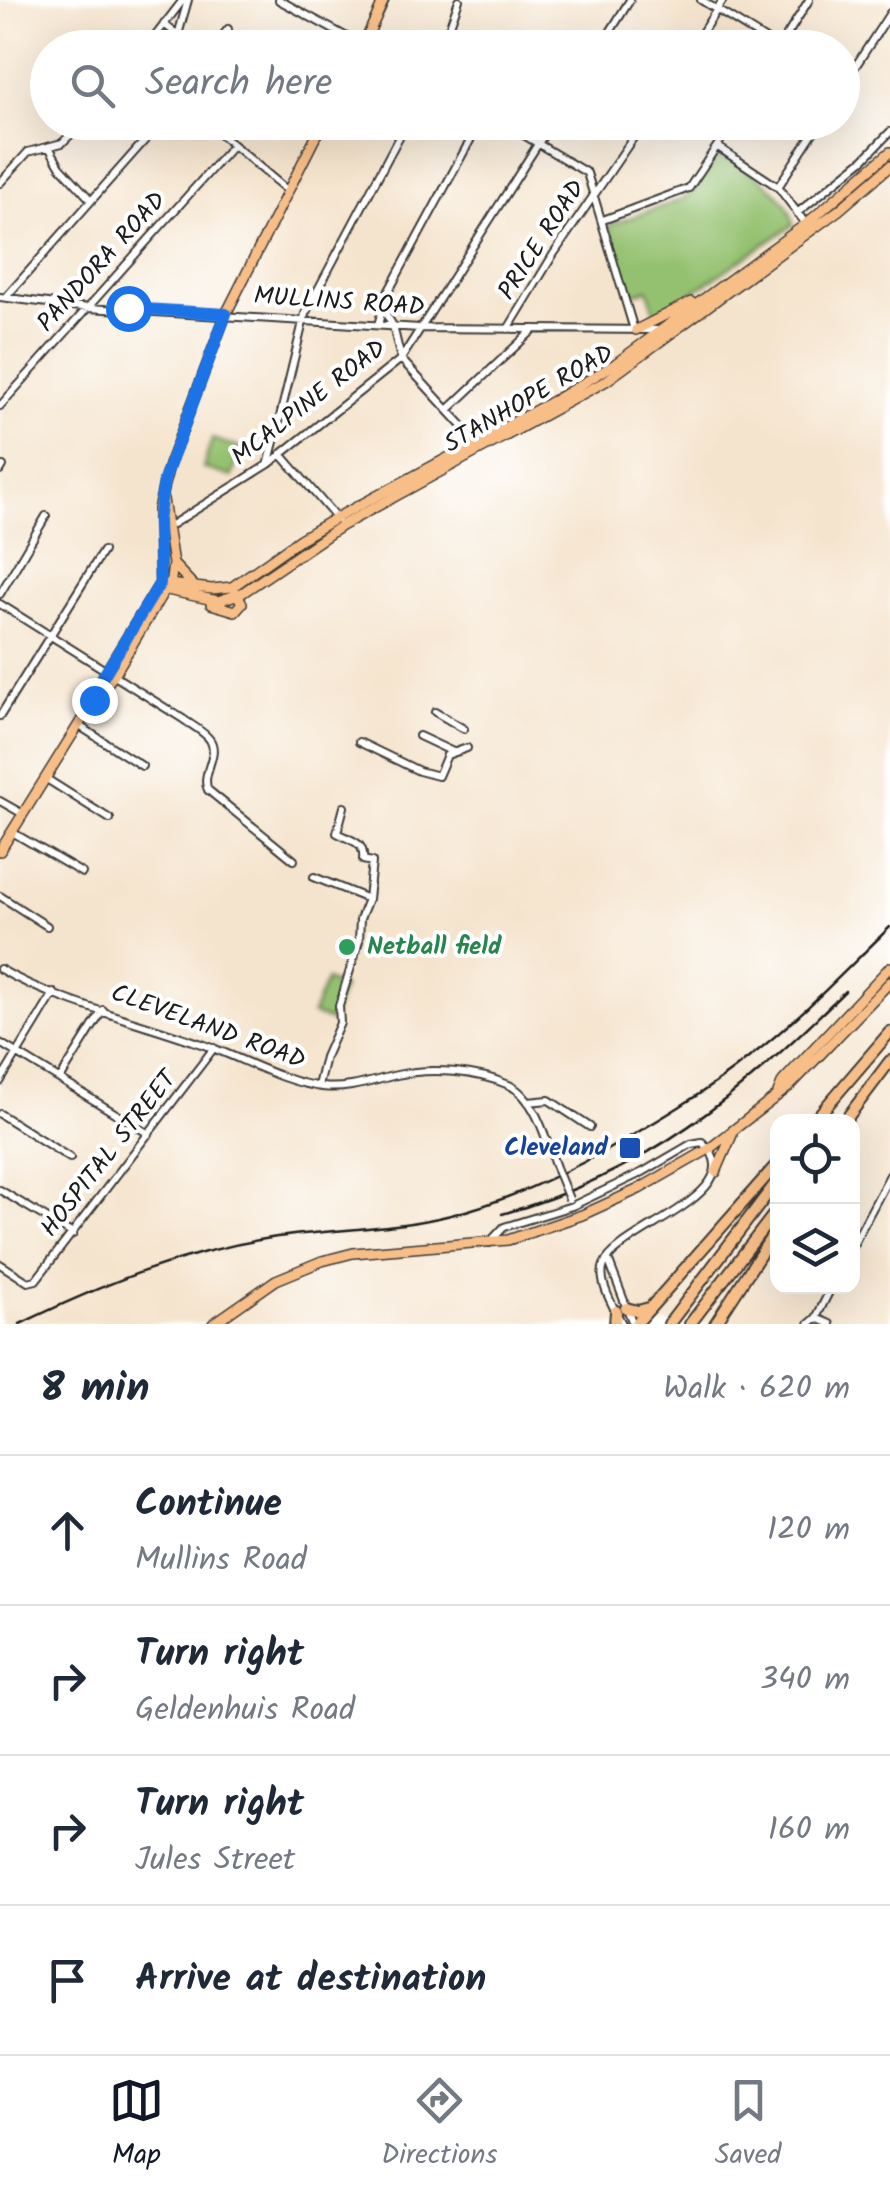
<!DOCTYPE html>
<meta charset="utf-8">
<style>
:root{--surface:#fff;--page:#f2f2f3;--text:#1f2937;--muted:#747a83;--line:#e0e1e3;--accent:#111827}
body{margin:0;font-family:Kalam,sans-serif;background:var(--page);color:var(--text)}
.controls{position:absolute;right:30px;bottom:30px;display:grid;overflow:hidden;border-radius:20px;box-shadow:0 10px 40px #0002}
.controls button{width:90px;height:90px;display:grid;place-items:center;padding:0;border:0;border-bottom:2px solid var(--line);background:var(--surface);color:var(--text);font:50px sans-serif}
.stop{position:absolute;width:30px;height:30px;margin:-22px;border:8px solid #1a73e8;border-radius:50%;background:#fff}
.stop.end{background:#1a73e8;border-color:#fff;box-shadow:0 2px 10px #0008}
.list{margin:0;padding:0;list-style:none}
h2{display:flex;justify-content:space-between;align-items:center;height:130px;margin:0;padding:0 40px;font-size:42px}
h2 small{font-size:32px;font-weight:400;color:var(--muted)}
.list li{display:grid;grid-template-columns:65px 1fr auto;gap:30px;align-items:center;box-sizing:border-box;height:150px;padding:0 40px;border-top:2px solid var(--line)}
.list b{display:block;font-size:38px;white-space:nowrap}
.list p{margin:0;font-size:32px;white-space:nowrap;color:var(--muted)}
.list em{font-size:32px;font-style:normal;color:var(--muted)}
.icon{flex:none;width:55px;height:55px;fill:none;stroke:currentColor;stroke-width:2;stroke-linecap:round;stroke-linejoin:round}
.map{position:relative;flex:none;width:890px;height:1324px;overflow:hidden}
.search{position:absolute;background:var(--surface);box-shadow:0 10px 40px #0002;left:30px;right:30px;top:30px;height:110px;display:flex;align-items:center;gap:25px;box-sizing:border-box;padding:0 35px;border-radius:55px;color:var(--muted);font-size:38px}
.sheet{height:730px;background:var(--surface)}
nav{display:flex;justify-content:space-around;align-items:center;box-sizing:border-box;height:140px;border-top:2px solid var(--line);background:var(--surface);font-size:28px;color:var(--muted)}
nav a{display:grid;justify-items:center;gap:5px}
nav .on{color:var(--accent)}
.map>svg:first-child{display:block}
.green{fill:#94c170;stroke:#586e46;stroke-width:2.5}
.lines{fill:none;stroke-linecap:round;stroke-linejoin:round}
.minor-casing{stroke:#3d3a37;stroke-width:10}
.major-casing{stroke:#3d3a37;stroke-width:12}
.highway-casing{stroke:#3d3a37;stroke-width:14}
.minor{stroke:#fff;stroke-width:6}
.major{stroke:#f7be88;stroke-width:9}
.highway{stroke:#f7be88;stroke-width:10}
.rail{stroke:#1c1c1c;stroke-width:2.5}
.minor-bridge-casing{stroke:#3d3a37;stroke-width:10;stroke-linecap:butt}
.minor-bridge{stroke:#fff;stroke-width:6}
.route{stroke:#1a73e8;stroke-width:12}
.leisure-dot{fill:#2e9e5b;stroke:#fff;stroke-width:4}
.transit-dot{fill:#1a4fb4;stroke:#fff;stroke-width:4}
.labels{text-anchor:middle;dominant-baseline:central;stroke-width:8;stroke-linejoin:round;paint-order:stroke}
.street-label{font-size:25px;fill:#1c1c1c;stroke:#fff}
.leisure-label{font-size:25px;font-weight:bold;fill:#27864d;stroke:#fff;text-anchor:start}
.transit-label{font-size:25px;font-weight:bold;fill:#164399;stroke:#fff;text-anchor:end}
</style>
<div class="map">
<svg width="890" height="1324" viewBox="0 0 890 1324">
<rect width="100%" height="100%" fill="#fff"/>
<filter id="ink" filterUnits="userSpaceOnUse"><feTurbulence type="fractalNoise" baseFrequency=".01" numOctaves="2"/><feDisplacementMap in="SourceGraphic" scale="20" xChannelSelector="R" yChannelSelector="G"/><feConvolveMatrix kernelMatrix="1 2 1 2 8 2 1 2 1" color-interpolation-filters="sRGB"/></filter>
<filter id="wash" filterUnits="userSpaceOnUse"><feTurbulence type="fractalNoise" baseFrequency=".0048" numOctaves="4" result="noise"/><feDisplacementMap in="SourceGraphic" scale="40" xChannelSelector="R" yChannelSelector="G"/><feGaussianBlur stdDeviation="2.25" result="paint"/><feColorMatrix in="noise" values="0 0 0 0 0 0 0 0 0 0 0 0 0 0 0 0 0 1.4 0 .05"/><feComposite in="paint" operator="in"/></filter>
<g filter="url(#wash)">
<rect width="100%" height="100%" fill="#f5e4cd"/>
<path class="green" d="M717,156C743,164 792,194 793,225L656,317L648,289L631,295L609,225L678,201L692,193Z
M212,439L241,448L232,477L203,468Z
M326,980L343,988L330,1021L312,1014Z"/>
</g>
<g filter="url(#ink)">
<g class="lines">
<g class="minor-casing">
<path id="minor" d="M279,0L365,47
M701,0L779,48L809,0
M164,24L194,48
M178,35L188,0
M254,37L274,48
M146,48L183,0
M213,48L228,29
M442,48L459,0
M600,48L630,0
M692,48L723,0
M842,87L890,13
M206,122L288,191
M502,122L587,173L634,330
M49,147L60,166L90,199
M718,147L778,187L806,224
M0,183L28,152L62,143L84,122
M778,187L820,122
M797,213L864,159L890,132
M603,220L689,188L733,122
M0,297L88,308L420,328L657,330
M6,297L161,122
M382,307L393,326L401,359L480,445
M378,325L386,296L480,122
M508,329L553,255L644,122
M0,406L233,145
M449,409L534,329
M281,454L338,520
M269,462L305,314L407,122
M0,471L3,466
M168,527L269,464L401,359L552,122
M0,594L46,516
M0,604L183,719C191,725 205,732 210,740C220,755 200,774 208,790L294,860
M435,712L464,729
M0,716L103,551
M78,725L142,766
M419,736L453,752
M359,742L419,771L438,776L447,755L467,748
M45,778L110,819
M0,801L23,814
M12,832L82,873
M314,877L368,899
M0,896L47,926
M0,969C57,1003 143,1022 207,1046C244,1059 283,1082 322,1087C349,1090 371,1081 397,1075C431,1067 477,1071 509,1085C537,1098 547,1144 557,1170
M0,1043L149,1134
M60,1079L103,1010
M0,1082L54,993
M318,1086L325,1057L340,1023L339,1006L359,941L360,919L368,899L372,862L363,860C365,841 351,841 337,833L344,807
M528,1102L549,1100L590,1127
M0,1114L70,1158
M0,1190L73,1234
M489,1243L504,1227L572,1206L643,1172L691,1144L702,1142C758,1192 617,1230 604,1265C597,1282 615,1309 622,1324
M852,1247L890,1175
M608,1259L633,1324
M0,1264L28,1282L36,1280L214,1048
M816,1318L830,1324
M809,1324L816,1318L832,1286"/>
</g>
<g class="major-casing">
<path id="major" d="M362,48L384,0
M636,330L691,302
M173,564L195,587
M160,583L212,589L232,587L300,539L336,518L555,400L615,364L806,224L890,152
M158,588L218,601L242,593L341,526L606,381L839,210L890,166
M211,604L235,611L242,603L236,592
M94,700L98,685L160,583L158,509L169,465L226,314L323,122
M0,851L94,700L114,675L171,579L173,564L163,499
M778,1093L783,1081L890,967
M716,1172L732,1135
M213,1324L276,1280L322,1261L353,1253L508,1240L582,1215L639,1189L709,1149L790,1086L890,982"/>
</g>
<g class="highway-casing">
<path id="highway" d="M813,1122L890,1032
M844,1122L890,1061
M626,1308L638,1311L649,1308
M615,1324L616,1311
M636,1324L778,1163
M669,1324L778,1180
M690,1324L778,1209
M715,1324L778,1227"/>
</g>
<use href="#minor" class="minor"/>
<use href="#major" class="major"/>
<use href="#highway" class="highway"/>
<path class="rail" d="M502,1214C649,1173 739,1095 845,991
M20,1324C101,1285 182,1252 271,1238C331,1229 392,1230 451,1215C506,1201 555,1178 605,1151C656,1122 705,1093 751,1056C801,1017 845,971 890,927"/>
<g class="minor-bridge-casing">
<path id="minor-bridge" d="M557,1170L569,1199"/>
</g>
<use href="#minor-bridge" class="minor-bridge"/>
</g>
</g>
<g class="lines" filter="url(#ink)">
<path class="route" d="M94,700L98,685L160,583L158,521L164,480L226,314L128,308"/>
</g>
<circle class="leisure-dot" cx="347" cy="947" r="10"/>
<rect class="transit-dot" x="618" y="1136" width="24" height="24" rx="5"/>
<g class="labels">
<g class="street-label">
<text transform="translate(542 240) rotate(-57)">PRICE ROAD</text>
<text transform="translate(102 262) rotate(-48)">PANDORA ROAD</text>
<text transform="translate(339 302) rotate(4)">MULLINS ROAD</text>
<text transform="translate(529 399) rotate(-30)">STANHOPE ROAD</text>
<text transform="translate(309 403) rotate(-38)">MCALPINE ROAD</text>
<text transform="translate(208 1027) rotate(20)">CLEVELAND ROAD</text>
<text transform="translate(109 1154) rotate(-52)">HOSPITAL STREET</text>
</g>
<g class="leisure-label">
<text x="367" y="947">Netball field</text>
</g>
<g class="transit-label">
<text x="608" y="1148">Cleveland</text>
</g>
</g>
</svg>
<div class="controls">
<button><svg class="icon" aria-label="locate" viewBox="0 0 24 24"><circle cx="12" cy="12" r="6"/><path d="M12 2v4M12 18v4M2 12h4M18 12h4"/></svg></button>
<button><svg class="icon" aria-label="layers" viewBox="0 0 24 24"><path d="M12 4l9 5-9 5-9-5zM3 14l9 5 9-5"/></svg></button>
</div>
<div class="stop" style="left:128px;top:308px"></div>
<div class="stop end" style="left:94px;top:700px"></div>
<div class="search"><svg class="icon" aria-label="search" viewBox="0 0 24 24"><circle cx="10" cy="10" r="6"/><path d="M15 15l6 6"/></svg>Search here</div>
</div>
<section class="sheet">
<h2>8 min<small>Walk · 620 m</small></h2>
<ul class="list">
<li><svg class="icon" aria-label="ahead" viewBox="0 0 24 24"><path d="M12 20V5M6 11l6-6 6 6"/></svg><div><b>Continue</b><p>Mullins Road</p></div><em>120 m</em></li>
<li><svg class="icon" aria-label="right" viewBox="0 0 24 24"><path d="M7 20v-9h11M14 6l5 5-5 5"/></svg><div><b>Turn right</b><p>Geldenhuis Road</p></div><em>340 m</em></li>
<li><svg class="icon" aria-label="right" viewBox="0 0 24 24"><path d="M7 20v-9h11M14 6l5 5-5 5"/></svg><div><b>Turn right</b><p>Jules Street</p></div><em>160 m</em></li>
<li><svg class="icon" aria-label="arrive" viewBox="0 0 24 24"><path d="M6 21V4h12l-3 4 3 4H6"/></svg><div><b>Arrive at destination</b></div></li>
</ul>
</section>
<nav>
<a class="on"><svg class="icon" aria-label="map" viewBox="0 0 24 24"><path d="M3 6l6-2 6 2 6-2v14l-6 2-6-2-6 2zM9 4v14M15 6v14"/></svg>Map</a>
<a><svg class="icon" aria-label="directions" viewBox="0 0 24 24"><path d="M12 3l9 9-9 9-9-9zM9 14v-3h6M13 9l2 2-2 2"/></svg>Directions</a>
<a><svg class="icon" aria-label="saved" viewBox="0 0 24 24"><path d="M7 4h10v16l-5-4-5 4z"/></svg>Saved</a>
</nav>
